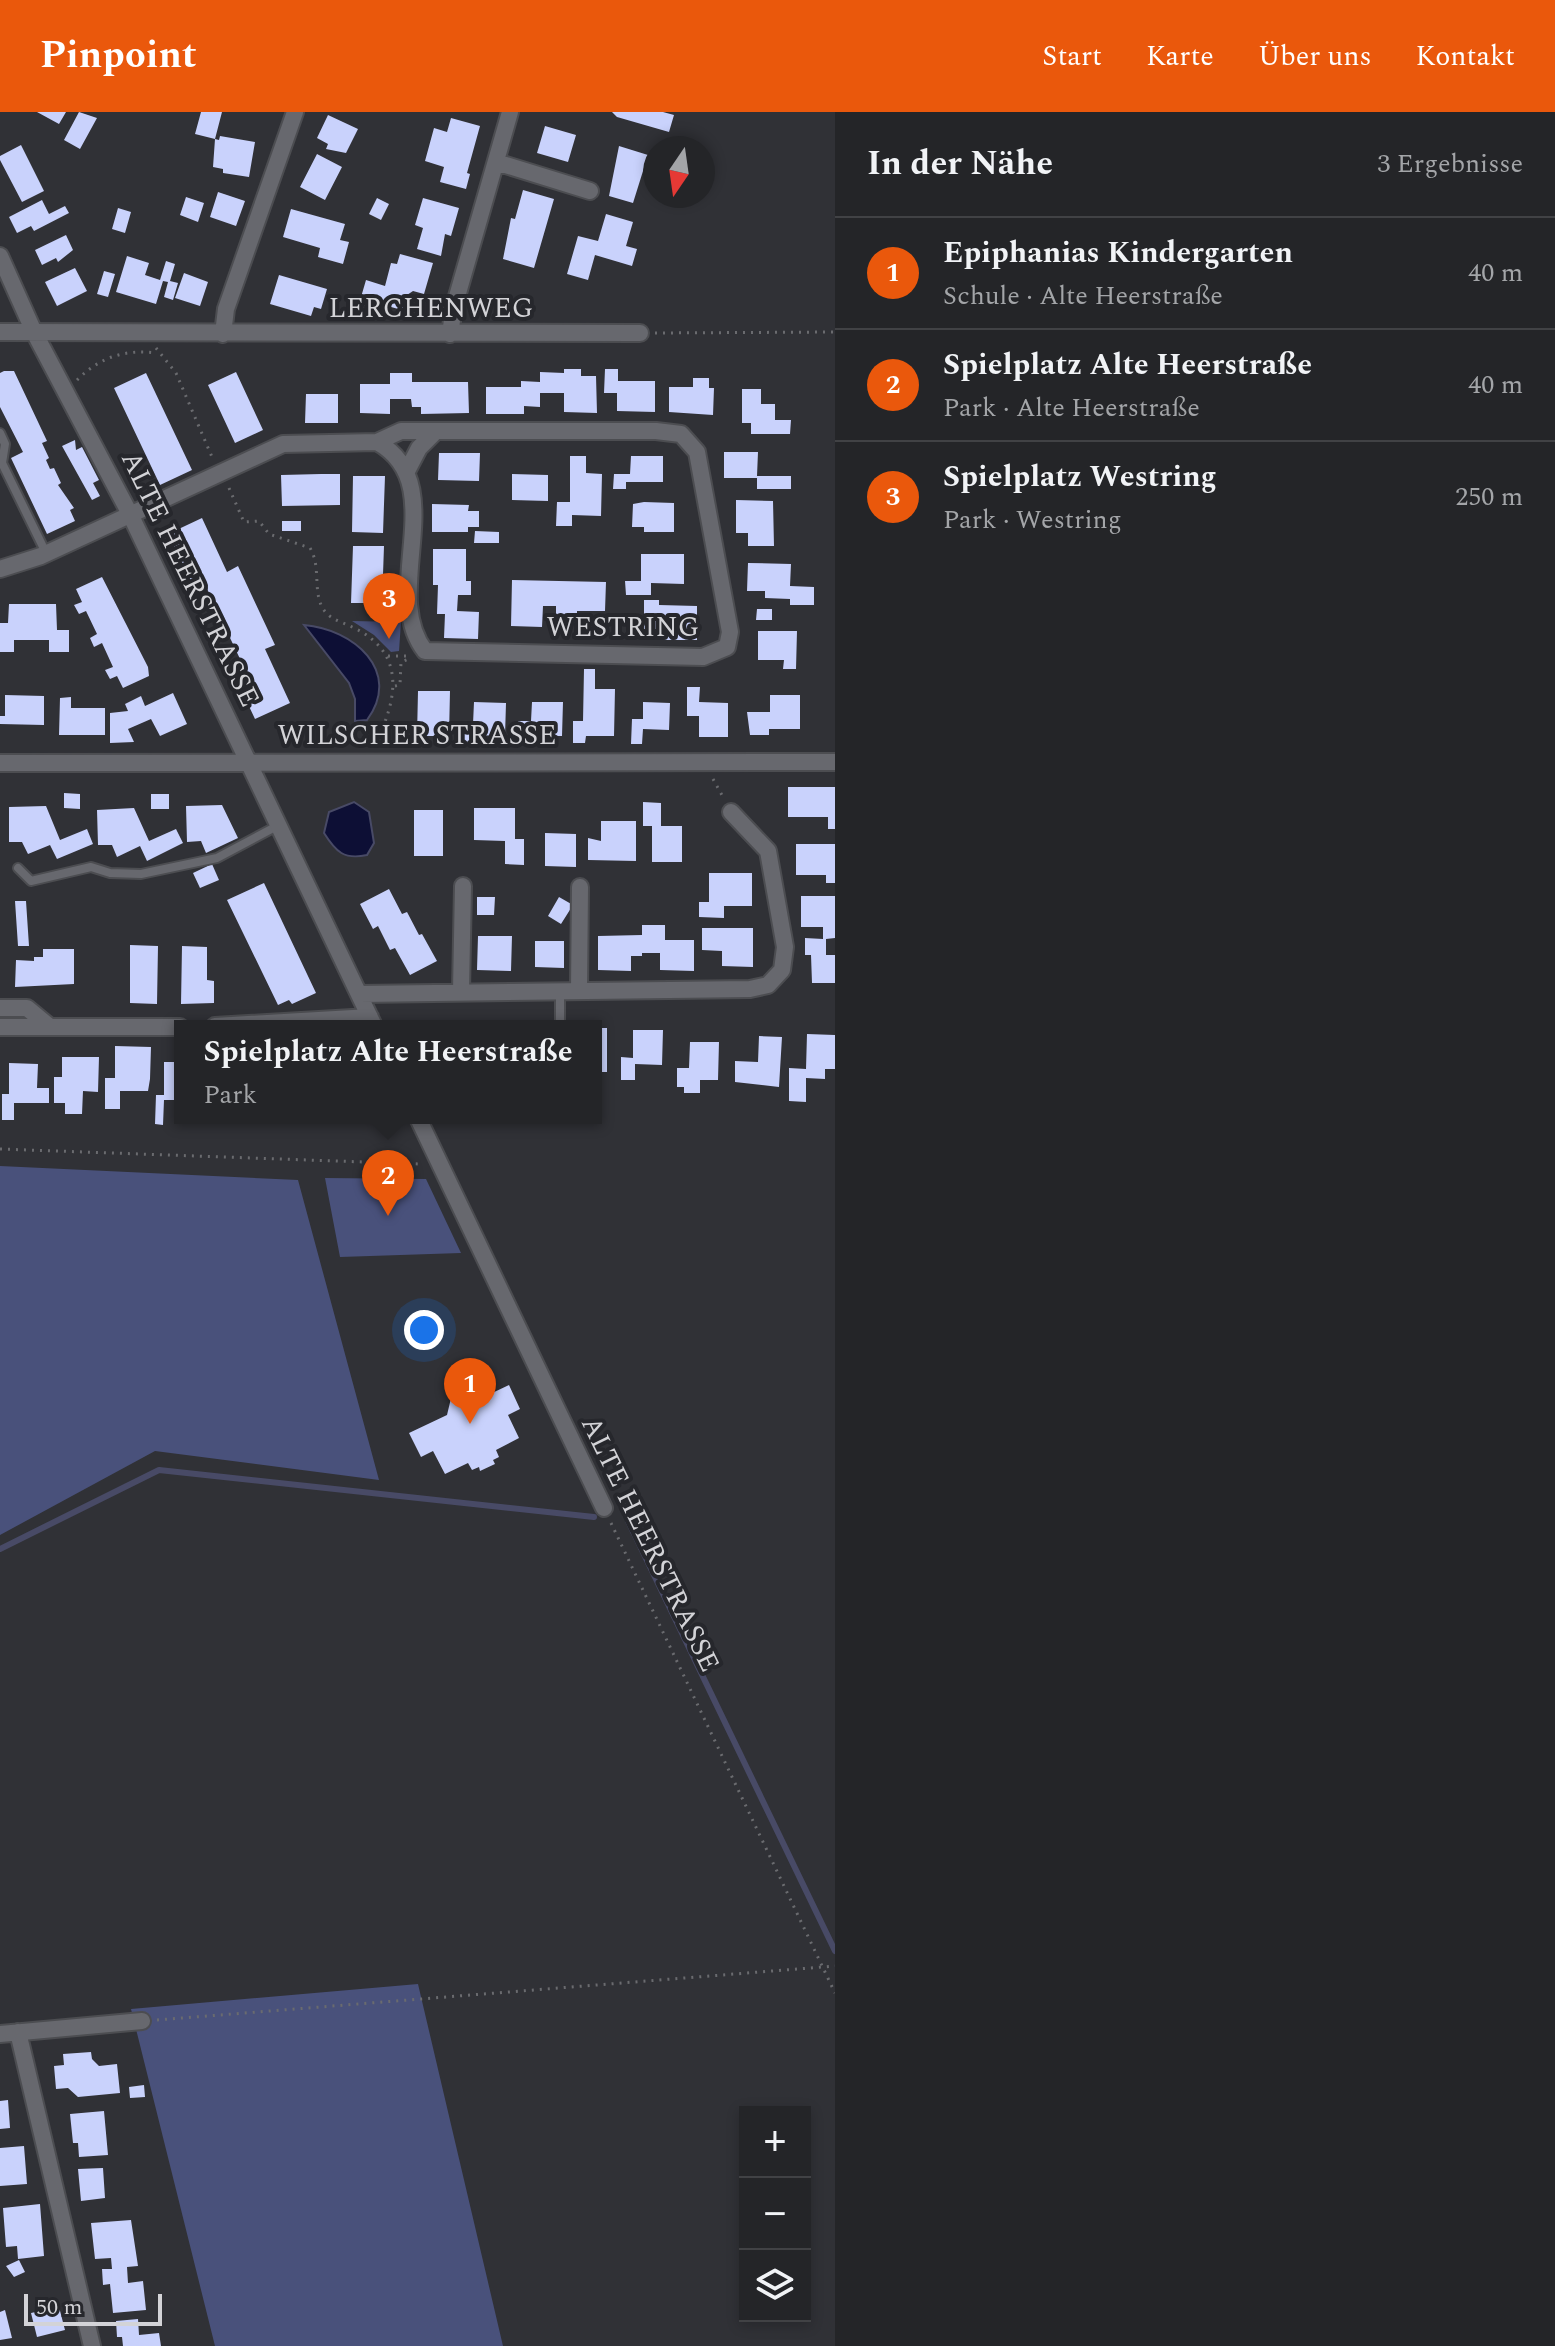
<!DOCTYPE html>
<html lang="de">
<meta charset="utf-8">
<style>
:root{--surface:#242528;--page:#2c2d30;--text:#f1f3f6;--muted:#a3a5a8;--line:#414245;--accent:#ea580c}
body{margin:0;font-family:Spectral,serif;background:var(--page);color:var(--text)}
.controls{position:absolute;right:24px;bottom:24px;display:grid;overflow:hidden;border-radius:0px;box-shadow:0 4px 12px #0003}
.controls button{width:72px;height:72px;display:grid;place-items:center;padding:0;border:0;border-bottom:2px solid var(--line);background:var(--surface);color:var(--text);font:40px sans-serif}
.compass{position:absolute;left:643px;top:24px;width:72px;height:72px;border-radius:50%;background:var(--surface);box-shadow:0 4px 12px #0003;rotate:193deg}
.scale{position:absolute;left:24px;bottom:20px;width:138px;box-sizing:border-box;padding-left:8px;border:4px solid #d3d3d7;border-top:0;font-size:22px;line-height:28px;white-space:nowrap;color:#d3d3d7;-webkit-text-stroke:6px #26272c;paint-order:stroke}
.you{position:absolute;left:424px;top:1218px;width:28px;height:28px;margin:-20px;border:6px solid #fff;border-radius:50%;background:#1a73e8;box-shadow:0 0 0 12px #1a73e833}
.badge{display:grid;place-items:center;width:52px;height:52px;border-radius:50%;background:var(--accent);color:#fff;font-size:26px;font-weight:700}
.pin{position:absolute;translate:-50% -66px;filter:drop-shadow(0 2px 4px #0008)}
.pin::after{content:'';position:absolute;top:42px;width:28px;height:24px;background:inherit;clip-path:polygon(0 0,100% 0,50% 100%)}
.popup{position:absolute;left:174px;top:908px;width:428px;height:104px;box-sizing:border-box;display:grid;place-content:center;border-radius:0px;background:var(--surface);filter:drop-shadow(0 2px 6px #0005);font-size:26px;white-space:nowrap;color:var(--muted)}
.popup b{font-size:30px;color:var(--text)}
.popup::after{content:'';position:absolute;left:50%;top:100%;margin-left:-16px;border:16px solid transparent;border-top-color:var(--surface)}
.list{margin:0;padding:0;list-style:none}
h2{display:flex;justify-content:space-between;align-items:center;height:104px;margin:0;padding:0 32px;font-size:34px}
h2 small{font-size:26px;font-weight:400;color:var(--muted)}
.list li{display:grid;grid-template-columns:52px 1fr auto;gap:24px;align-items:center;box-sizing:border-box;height:112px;padding:0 32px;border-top:2px solid var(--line)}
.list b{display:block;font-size:30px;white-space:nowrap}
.list p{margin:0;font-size:26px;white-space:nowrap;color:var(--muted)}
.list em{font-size:26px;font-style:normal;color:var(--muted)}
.icon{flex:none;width:44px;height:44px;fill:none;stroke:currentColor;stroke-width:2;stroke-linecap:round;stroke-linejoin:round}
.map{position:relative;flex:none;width:835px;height:2234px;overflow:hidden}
header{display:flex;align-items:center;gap:48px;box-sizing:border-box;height:112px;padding:0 40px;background:var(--accent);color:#fff}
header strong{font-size:38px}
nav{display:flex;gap:44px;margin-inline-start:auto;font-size:28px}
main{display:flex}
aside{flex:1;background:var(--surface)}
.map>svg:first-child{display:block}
.green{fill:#49517b}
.water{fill:#0d0f35;stroke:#484a66;stroke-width:2}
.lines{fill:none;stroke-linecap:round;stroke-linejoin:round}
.stream{stroke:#484a66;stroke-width:6}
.building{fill:#c9d2fc}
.service-casing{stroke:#4c4d51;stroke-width:12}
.minor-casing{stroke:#4c4d51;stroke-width:20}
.path{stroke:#6a6b6f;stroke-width:3;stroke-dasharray:2 6;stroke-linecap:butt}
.service{stroke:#67686e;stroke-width:8}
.minor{stroke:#67686e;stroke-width:16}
.labels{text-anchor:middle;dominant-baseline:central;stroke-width:8;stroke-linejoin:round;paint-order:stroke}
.street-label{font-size:28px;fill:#d3d3d7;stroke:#26272c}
</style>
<header>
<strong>Pinpoint</strong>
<nav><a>Start</a><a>Karte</a><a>Über uns</a><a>Kontakt</a></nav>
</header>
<main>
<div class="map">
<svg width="835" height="2234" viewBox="0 0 835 2234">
<rect width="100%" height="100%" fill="#303136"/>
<path class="green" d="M352,509L401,510L399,539L391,540L374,523Z
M0,1054L298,1068L379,1368L155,1339L0,1423Z
M325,1066L426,1067L461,1141L340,1145Z
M418,1872L503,2234H215L131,1897Z"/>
<path class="water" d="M304,513C353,517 403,559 367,608L355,609V587L349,571Z
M354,690L369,700L374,731L367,743C344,748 336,740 324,721L329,700Z"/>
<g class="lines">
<path class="stream" d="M628,1409L835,1839
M0,1437L159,1358L594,1405"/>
</g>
<path class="building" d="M37,0H66L59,12Z
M79,0L97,6L80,37L64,28Z
M201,0H222L215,27L195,22Z
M612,0H663L674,3L669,20L617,5Z
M328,3L358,17L346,41L326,37L328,32L317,26Z
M451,6L480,14L467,61L470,62L466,77L440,70L444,55L425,49L434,16L447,20Z
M545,14L576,23L568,50L537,41Z
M220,24L255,30L249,65L223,61V57L213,55L215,27L219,28Z
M21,33L44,79L22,90L0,48V44Z
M619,34L648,43L633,91L609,84Z
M317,42L342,55L325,88L300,75Z
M523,78L554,87L534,156L503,147L511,106L515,107Z
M218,80L245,89L236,114L210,105Z
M186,85L204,91L198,110L180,103Z
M377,86L389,92L381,108L369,102Z
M423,86L459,96L451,124L445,122L441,144L417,137L423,116L415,113Z
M42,88L49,102L65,94L69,101L34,119L31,114L17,121L9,105Z
M118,96L131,100L125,121L112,117Z
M291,97L345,112L340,128L349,130L343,152L318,145L320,136L283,125Z
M606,102L633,110L626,134L637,137L632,154L595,143L588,168L567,162L578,124L598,129Z
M66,123L73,138L58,150L56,146L42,153L35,138Z
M400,142L433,151L424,182L413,179L407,183L402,198L380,192L378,198L359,192L366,168L385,174L391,151L397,152Z
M127,144L149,151L145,163L160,168L166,149L175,152L170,169L178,171L173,188L164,185L168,170L163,169L156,192L116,180Z
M75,156L87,179L57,194L45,170Z
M104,159L115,162L108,185L97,182Z
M184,161L208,170L200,194L175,186Z
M279,163L327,177L321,197L314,195L311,204L270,192Z
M564,257H581V264H596L597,301L564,300V281H540V295L524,294V302H486V275H521V269L540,270V260L564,261Z
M605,257H618V269H655V300L617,299V281H604Z
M4,259H14L47,329L42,331L49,346L46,348L50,357L54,356L61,371L58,373L74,396L70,398L75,409L47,422L11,346L23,340L0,295V261Z
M236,260L263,318L235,331L208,273Z
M146,261L192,358L160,373L114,276Z
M390,261H412V270H468L469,301L421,302V295H412L411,287H390V302L360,301V272H390Z
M693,266H709V276H714L713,303L669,300V275H693Z
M742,277H761V292H775V308H791L790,322H751V311H742Z
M306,282H338V311H305Z
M75,328L76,338L82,335L99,368L93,371L100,384L92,388L62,334Z
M724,340H758L757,364H791V377H757V366H724Z
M439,341H480L479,369L438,368Z
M570,344H586V361L602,362L601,404L572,403V414H556L557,390H570Z
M631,344H663V370H626V377H613L614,362H630Z
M321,362H340V393L282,394L281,363Z
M512,362L548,363V389L512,388Z
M353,364H385L383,421L352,420Z
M736,388L773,389L774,434H748V421H736Z
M644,390L674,391V420H644V415H632L633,392Z
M432,392L469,393L468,399H479V415H468V420H432Z
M202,406L227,460L238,454L275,533L265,537L290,591L255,607L230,554L241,549L213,490L204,470L193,475L168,422Z
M282,409H301V419H282Z
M475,419L499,420V431H474Z
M353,434H384L382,491H351Z
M433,437H466V469H471V483H458L457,499L479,500L478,527L444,526L445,502H437L438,473H433Z
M641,442H684V472L651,471V483H626L625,469H641Z
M748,451L791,452L790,474L814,475V493H790V487L765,486V479H747Z
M102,465L148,555L149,564L123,576L117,564L110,567L105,558L113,555L102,531L94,535L90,526L97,522L86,499L79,502L74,493L82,490L76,477Z
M512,468L606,470L605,499H577V511H556V494H543L542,515L511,514Z
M644,488H659V493L697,494V528H658V517H644Z
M9,492H56L57,518H69V540H49V528H14V540H0V511H8Z
M757,497H772V508H756Z
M758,519H797L796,557H783L784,548H758Z
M584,557H595V577H615L614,624H586L585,631H573V609H583Z
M687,575H700L699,590L728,591V625H699V604H687Z
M418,579H450L449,624H417Z
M173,581L187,612L160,624L151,607L128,617L134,630L110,631V601L128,599L125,592L141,584L145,594Z
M5,583L44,584V613L0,612V604H5Z
M770,583H800V617H769V623H750L747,600H770Z
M71,585V596H105V623H59L60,586Z
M474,590L506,591L505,624L473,623V633H461V612H473Z
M532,590H563L562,624H531V631L517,630L518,609H531Z
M643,590L670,591L669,618L643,617L642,632H631L632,607H643Z
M788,675H835V717H828V705H788Z
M64,681L80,682V697L64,696Z
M151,682H169V697H151Z
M643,690L661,691V714H682V750H652V714H643Z
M222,693L238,726L206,741L201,729L187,730L186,694Z
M46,694L60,728L87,717L93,732L57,747L50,733L28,742L22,730H9V695Z
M134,696L149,729L176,717L183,731L147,749L140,734L117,745L112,733H98L97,698Z
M474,696H515V727H524V753L505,752V729L474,728Z
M414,698H443V744H414Z
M601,709H636V749L588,748V726L601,729Z
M545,721L576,722V755L545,754Z
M796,732H835V771H826V763H796Z
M212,752L219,768L200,776L193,761Z
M709,761H752V794H724V806L699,805V790H709Z
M264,771L316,881L292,892L289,888L278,893L227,788Z
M389,777L402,802L407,800L419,823L422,822L437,849L410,863L395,836L390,838L378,814L373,817L360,792Z
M801,784H835V826L826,827V843H835V871H812L811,843H805V826L823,827V815H801Z
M477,785H495L494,803H477Z
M559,785L573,793L561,812L548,804Z
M15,789H26L29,834H18Z
M642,813H665V828H694V859L660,858V841H642V844H631V859L598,858V824L642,823Z
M702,816H753V855L722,854V839L702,838Z
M478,824H512L511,859L477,858Z
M535,829H564V856L535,855Z
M130,833L158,834L157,892L130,891Z
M182,834L207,835V868L214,869V891L181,892Z
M43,837H74V872L15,875L16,848L34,849V845H43Z
M596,916H607V960H596Z
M633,918H663L662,953L635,952V968H621V945L633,946Z
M807,922L835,923V957H825V967L806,966V990L789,989V956L806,957Z
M759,924L782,925L779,975L735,970V949L758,950Z
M690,930H719L718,968H700V981H684V975H677V956H689Z
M115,934L151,935L150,967L148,979H120V997H105V966H115Z
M62,945H99L98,980L83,979L82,1002H65V991H54V965H62Z
M164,950H180V988H164L163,1013L155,1012L156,983H164Z
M9,951L38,952L37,976H49V991H14V1008H2V982H9Z
M509,1273L520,1297L508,1303L519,1326L496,1338L499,1345L493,1348L495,1352L480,1359L479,1355L472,1358L468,1351L445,1362L433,1339L421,1345L409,1321L447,1303L452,1282L471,1291Z
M91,1940L92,1947L99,1954L117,1952L120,1981L78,1985L68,1976L56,1977L54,1954L64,1953L63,1942Z
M144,1973L145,1985L130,1986L129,1975Z
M8,1988L10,2016L0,2017V1989Z
M104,1999L108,2043L79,2045L78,2031H73L70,2002Z
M24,2034L27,2072L0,2074V2036Z
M103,2056L105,2086L81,2089L78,2057Z
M40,2092L44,2144L18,2147L17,2134L6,2135L3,2096Z
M131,2108L138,2154L127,2155L128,2171L143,2169L146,2198L113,2201L110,2172L103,2173L102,2157H112L111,2146L95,2147L91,2111Z
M19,2148L25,2160L14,2165L6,2154Z
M59,2195L65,2218L37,2225L31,2201Z
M5,2198L12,2226L0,2228V2200Z
M138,2207L139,2223L159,2221L161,2234H123L122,2225H117L116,2209Z"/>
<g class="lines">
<g class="service-casing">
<path id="service" d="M0,321L5,332L2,351L46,441
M18,756L31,769L91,755L110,761L141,762L217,746L279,713
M560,914V879"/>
</g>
<g class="minor-casing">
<path id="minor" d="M496,50L590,79
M0,144L34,220L131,404L374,914
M0,220L640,221
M223,222L226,197L295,0
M450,222L454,195L510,0
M407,359L419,336L433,322
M0,457L41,444L283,332L377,330L401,319H656L681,322L697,340L730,520L727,535L703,545L425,539C379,480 453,372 377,330
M0,651L835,650
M579,878L580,775
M461,879L463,774
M360,882L750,877L768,873L782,858L785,835L768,739L731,700
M0,896H27L50,915
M215,914L370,905
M0,915H180
M418,1006L604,1396
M18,1920L92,2234
M0,1922L142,1909"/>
</g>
<path class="path" d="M655,221L835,220
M156,236L176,261L212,345
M77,268C100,245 125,237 157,241
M229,376L244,410L259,409L269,422L310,436C321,454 313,477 322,495C329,508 341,509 352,515C407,540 398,588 374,634
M388,544H407
M395,574L400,573L401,550L411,546
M713,667L723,685
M0,1037L420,1052
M611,1411L835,1881
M157,1908L835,1854"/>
<use href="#service" class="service"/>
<use href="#minor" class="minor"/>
</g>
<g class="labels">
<g class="street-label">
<text x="431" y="196">LERCHENWEG</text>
<text transform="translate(190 467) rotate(64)">ALTE HEERSTRASSE</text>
<text x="623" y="515">WESTRING</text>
<text x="417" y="623">WILSCHER STRASSE</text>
<text transform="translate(650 1432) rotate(64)">ALTE HEERSTRASSE</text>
</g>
</g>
</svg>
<div class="controls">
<button>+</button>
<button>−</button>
<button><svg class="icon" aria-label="layers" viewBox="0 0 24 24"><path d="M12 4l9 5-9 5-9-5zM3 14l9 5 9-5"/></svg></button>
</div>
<svg class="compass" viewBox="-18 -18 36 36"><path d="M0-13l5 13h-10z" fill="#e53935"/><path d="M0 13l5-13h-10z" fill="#a3a5a8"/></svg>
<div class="scale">50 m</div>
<div class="you"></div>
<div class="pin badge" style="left:470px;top:1312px">1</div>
<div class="pin badge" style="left:388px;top:1104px">2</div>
<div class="popup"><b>Spielplatz Alte Heerstraße</b>Park</div>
<div class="pin badge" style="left:389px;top:527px">3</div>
</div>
<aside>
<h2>In der Nähe<small>3 Ergebnisse</small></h2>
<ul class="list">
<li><span class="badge">1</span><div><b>Epiphanias Kindergarten</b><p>Schule · Alte Heerstraße</p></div><em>40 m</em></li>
<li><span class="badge">2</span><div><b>Spielplatz Alte Heerstraße</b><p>Park · Alte Heerstraße</p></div><em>40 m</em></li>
<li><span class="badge">3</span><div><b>Spielplatz Westring</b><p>Park · Westring</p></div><em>250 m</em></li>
</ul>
</aside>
</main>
